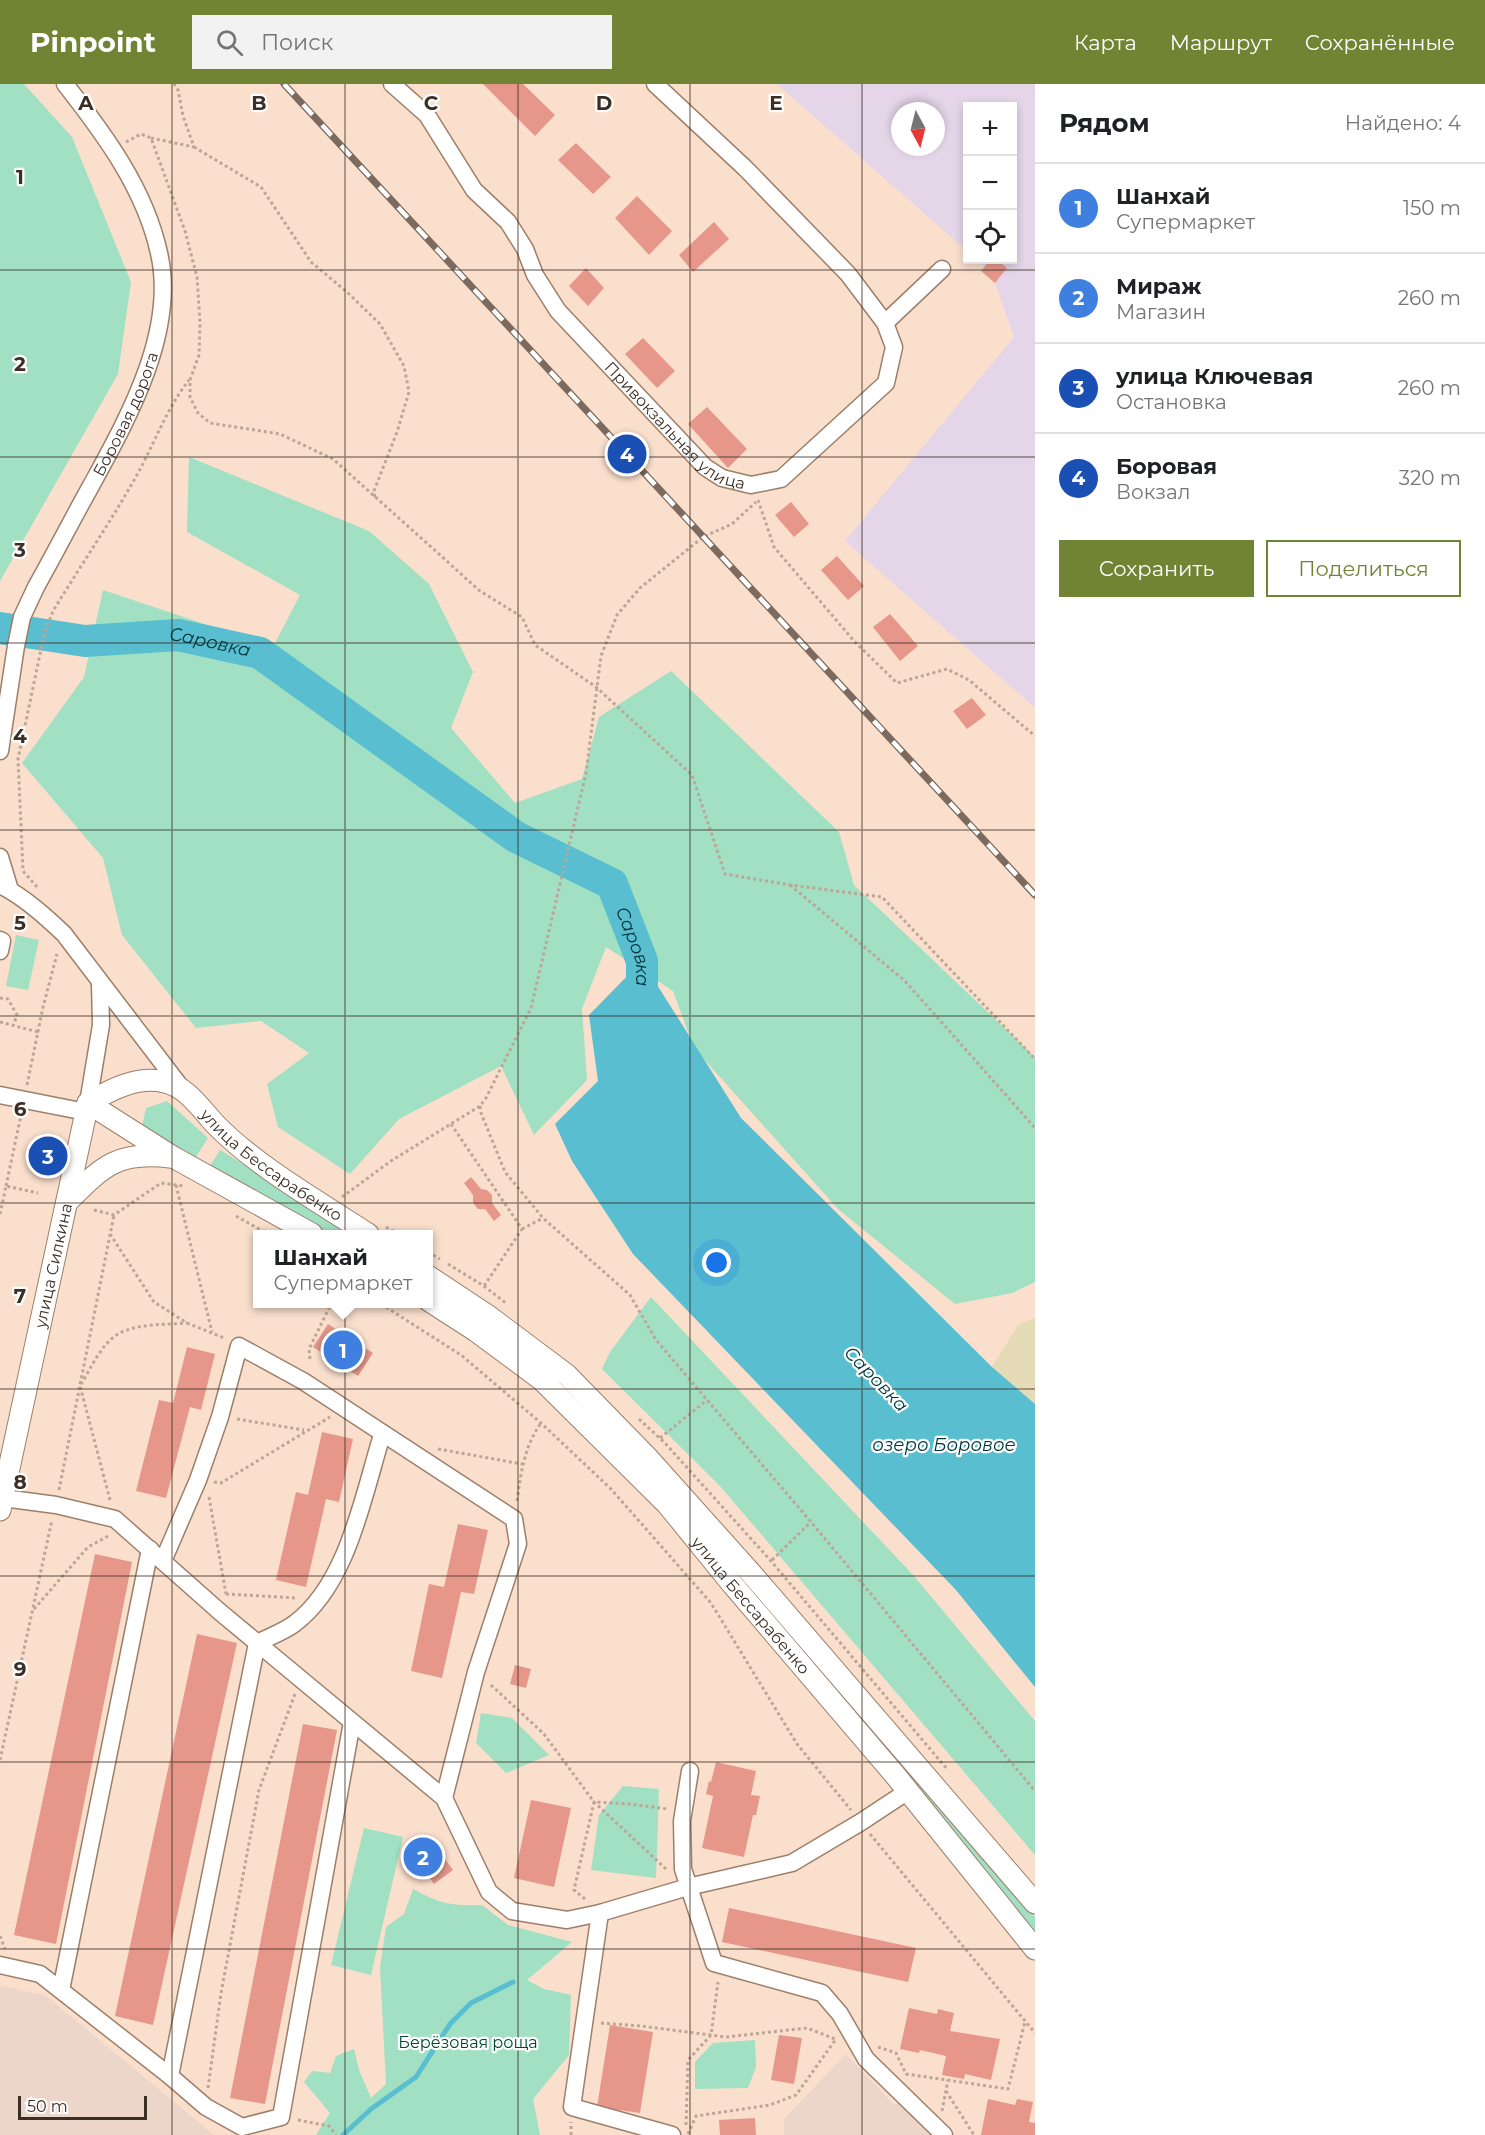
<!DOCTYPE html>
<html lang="ru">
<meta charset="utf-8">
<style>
:root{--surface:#fff;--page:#f2f2f2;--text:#202124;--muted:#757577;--line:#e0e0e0;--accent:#718434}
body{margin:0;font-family:Montserrat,sans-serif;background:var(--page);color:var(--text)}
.controls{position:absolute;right:18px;top:18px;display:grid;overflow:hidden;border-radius:0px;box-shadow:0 3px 9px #0003}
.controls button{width:54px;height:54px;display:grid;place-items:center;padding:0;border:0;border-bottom:2px solid var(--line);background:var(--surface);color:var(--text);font:30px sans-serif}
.compass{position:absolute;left:891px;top:18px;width:54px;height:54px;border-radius:50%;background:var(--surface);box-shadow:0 3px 9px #0003;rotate:173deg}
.scale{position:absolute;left:18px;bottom:15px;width:129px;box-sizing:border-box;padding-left:6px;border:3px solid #3b2e25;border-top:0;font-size:16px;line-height:21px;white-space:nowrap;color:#3b2e25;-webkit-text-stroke:4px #fff;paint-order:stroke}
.you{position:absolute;left:717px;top:1179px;width:21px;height:21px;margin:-15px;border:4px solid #fff;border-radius:50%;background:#1a73e8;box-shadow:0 0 0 9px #1a73e833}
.badge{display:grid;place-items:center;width:39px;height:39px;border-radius:50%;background:var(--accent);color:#fff;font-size:20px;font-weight:700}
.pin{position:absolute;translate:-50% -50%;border:3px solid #fff;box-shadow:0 2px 6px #0006}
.popup{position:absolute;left:253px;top:1146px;width:180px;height:78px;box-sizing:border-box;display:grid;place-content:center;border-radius:0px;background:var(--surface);filter:drop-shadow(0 2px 4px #0005);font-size:20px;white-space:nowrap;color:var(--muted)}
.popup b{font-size:22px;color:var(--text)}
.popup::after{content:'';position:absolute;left:50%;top:100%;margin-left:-12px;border:12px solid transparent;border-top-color:var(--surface)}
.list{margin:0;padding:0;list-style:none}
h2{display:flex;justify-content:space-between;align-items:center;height:78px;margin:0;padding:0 24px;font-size:26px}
h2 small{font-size:20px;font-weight:400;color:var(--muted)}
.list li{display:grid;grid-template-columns:39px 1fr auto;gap:18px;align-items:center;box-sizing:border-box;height:90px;padding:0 24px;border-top:2px solid var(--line)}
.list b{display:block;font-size:22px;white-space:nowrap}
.list p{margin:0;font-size:20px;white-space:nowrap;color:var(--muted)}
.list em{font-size:20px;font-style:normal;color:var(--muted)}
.actions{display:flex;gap:12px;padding:18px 24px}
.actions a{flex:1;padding:14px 0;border:2px solid var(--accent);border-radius:0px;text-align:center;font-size:21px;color:var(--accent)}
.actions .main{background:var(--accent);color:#fff}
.icon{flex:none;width:33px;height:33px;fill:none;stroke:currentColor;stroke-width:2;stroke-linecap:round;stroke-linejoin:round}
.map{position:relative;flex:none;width:1035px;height:2051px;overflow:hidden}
header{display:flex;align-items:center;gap:36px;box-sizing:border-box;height:84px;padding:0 30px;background:var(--accent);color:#fff}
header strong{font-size:28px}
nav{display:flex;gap:33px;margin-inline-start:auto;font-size:21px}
.search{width:420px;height:54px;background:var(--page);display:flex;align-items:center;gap:15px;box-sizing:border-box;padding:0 21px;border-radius:0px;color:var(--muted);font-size:22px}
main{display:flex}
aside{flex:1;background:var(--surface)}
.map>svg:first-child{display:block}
.industrial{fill:#e4d5e8;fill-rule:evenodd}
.education{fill:#ecd6ca}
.green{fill:#a1e0c3}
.sand{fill:#e5dbb6}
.water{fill:#58bed0}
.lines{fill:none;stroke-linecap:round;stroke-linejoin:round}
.stream{stroke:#58bed0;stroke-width:5}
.river{stroke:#58bed0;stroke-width:32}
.building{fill:#e6978a}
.minor-casing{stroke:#9d7f69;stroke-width:19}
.major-casing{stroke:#9d7f69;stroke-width:23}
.path{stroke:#bda697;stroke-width:3;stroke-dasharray:3 3;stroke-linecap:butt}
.minor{stroke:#fff;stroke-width:16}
.major{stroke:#fff;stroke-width:21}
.rail-casing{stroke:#7b6a5d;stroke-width:7}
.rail{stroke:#fff;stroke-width:4.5;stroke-dasharray:14;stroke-linecap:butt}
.grid{fill:none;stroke:#3b2e25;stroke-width:1.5;stroke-opacity:0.55}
.labels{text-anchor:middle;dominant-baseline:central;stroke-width:4.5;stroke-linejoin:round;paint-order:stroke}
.street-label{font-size:16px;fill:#3b2e25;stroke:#fff}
.park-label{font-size:16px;fill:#004831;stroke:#fff}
.water-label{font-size:18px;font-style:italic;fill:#00333b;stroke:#fff}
.grid-label{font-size:20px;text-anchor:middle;font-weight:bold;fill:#3b2e25;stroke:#fff;stroke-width:4.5;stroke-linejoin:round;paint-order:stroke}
</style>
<header>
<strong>Pinpoint</strong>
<div class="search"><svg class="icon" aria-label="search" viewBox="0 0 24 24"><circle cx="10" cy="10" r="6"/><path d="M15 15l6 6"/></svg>Поиск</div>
<nav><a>Карта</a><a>Маршрут</a><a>Сохранённые</a></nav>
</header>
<main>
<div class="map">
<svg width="1035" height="2051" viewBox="0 0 1035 2051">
<rect width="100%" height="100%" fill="#fadfcc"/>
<path class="industrial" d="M777,0H1035V624L845,457L1014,253L995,199L981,187L984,182L977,176H1012V22H968L967,167ZM900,27H936V63H900Z"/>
<path class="education" d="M0,1902L45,1911L214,2051H0Z
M846,1970L894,2021L901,2018L938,2051H784V2035Z"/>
<path class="green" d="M0,0H24L72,53L131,198L118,290L0,497Z
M189,373L369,447L429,500L473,588L451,644L515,719L582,695L599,633L671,587L839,748L854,801L1035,973V1198L1012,1209L955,1220L838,1125L694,964L673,907L606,863L582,925L587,996L534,1051L501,982L399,1035L350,1090L278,1043L267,1000L309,969L261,937L196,944L122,851L103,774L22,679L84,593L103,506L273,563L300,511L187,448Z
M16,851L39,856L28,906L6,902Z
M167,1017L208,1054L194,1076L142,1042L146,1024Z
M220,1066L287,1106L355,1150H322L208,1085Z
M651,1213L914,1492L1035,1637V1771L720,1402L602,1285L610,1268Z
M748,1501L784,1539L1035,1833V1848L742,1507Z
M481,1629L512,1634L549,1671L506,1689L476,1659Z
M623,1702L659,1705L656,1794L591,1786L599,1731Z
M364,1744L403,1753L371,1891L331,1881Z
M413,1805C440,1820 452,1822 482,1821L508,1841L572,1858L527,1896L544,1905L571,1911L569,1971L533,2015L540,2051H316L330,2029L304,1998L312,1987L330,1989L336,1972L354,1965L359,1986L371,2014L386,2000L380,1883L386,1843L404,1830Z
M755,1956L756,1983L748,2004L695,2005V1978L713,1959Z"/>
<path class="sand" d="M1035,1234V1320L992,1283L1018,1241Z"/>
<path class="water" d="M642,877L741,1034L992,1283L1035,1320V1603L956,1506L633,1170L572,1077L555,1040L598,997L589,931Z"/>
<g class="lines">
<path class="stream" d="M343,2051L371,2025L416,1993L450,1940L471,1919L513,1898"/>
<path class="river" id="s1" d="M0,544L85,557L178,551L260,569L516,753L612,800L642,877V921"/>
</g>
<path class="building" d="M483,0H523L555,31L535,52Z
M576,59L611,93L593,110L558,76Z
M637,112L672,147L649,171L615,134Z
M714,138L729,155L693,188L679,171Z
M990,176H997L1007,184L995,199L981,187Z
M586,184L604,204L588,222L569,202Z
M643,254L675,287L657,304L625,270Z
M707,323L747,365L728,384L688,340Z
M791,418L809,440L794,453L775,431Z
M837,472L864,502L848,516L821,486Z
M890,530L918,562L900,577L873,543Z
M972,614L986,631L967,645L953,627Z
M471,1093L481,1105L487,1106L492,1111V1119L501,1131L494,1137L485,1125H478L473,1119V1111L464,1099Z
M328,1240L373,1269L358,1292L313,1263Z
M187,1263L215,1270L201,1326L190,1323L166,1414L136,1407L159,1316L173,1319Z
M322,1348L353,1355L339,1418L326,1415L306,1503L276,1496L296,1408L308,1411Z
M458,1440L488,1446L474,1510L461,1508L442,1594L411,1587L429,1500L444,1503Z
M95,1470L132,1478L56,1860L14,1851Z
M197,1550L237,1559L153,1941L115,1932Z
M515,1581L531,1585L526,1604L510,1600Z
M303,1640L337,1646L265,2020L230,2014Z
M716,1678L756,1687L751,1711L760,1712L756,1731H753L744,1773L702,1764L713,1712L706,1710L709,1697L711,1698Z
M531,1716L571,1724L554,1803L514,1794Z
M434,1760L453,1786L434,1800L415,1774Z
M729,1824L916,1864L908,1898L722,1858Z
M909,1924L937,1930L938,1925L954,1929L950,1947L1000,1955L991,1996L965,1990L964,1995L942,1991L946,1972L920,1966L919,1969L900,1965Z
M610,1941L653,1948L640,2029L597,2023Z
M779,1951L802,1954L794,2000L771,1996Z
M988,2015L1015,2021L1017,2015L1033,2018L1029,2038L1035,2039V2051H981Z
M755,2034L756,2051H720L719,2036Z"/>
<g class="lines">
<g class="minor-casing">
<g id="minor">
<path id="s2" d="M392,0L427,31L474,106L508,138L525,165L535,191L558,227L705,383L722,394L751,401L781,395L886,299L894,263L885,239L848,190L745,84L655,0"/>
<path d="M885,239L942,185"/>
<path id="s3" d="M0,667L16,562L22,533L36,503C55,469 73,434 92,400C128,334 177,247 159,169C145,105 105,51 65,0"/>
<path d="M0,773L10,806"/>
<path d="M0,801C24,813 45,832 64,850L180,1002"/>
<path d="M0,856L2,857L0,867"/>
<path d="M0,1011L86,1028"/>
<path d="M88,1019L101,941L100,900"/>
<path d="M3,1414L56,1421L115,1435L220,1528L444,1714L489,1808L512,1827L567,1836L600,1829L688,1803L792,1779L861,1738L908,1707"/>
<path d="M163,1477L198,1396L220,1333L239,1262L303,1297L514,1435L518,1460L476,1588L444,1714"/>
<path d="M690,1687L682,1737L683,1785L714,1879L822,1909L840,1930L866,1975L944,2051"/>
<path d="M600,1829L572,2023L672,2051"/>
<path d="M0,1881L40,1890L170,1992L206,2023L242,2043L281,2033L352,1638"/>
<path d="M61,1906L150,1465"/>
<path d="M170,1992L257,1559C269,1553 283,1548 294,1540C348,1500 363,1412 382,1351"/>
</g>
</g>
<g class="major-casing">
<g id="major">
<path id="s4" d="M88,1019C110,1006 138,991 165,998C187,1003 201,1025 216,1041C256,1082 319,1118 368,1150"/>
<path d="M88,1019L173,1073L312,1150"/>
<path d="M67,1118C103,1082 117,1067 170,1073"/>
<path d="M428,1192L487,1231L567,1291L647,1373L750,1488L1035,1819"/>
<path id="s5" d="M428,1216L476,1247L542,1296L667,1420L733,1501L895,1691L1035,1865"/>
<path id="s6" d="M0,1426L88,1019"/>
</g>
</g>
<path class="path" d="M151,54L194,63L183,32L178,6L174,0
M126,58L141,50L151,54L185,147L197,193L200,238L199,271L190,296V313L198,329L210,339L280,350L333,375L480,507L522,533L535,561L596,603L692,691L725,790L790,801L882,813L1035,975
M194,63L261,103L311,178L348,209L380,240L404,282L409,308L397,348L374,407L375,414
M758,416L774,463L854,557L897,599L947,585L969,596L1035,652
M790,801L905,897L1035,1044
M37,803L23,787L18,675L44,551L53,527C81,481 112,436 138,389C155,358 167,324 189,296
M0,914L8,915L17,931L13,942
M0,938L38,948
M27,1001L43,923L57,870
M480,1022L481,1029L505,1088L543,1134L630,1211L656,1256L811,1438L1035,1707
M451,1040L522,1145L484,1202
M176,1101L212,1248
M6,1102L21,1031
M342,1113L391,1077L480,1022L486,1014L531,924L586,689L601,572L617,531L640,504L703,453L732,440L756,418
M94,1126L114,1131L161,1099L184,1102
M0,1130L6,1102L38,1109
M236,1132L268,1150
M386,1143L398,1150
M522,1145L543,1134
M110,1150L154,1218L187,1239L224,1254
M428,1168L440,1175
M448,1180L484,1202L507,1220
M381,1220L461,1271L541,1339L611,1405L711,1519L797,1660L851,1726
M310,1275L309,1265L331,1220
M237,1335L304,1346
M639,1335L664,1358L771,1477L947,1685
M660,1354L707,1316
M438,1365L522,1380
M214,1398L221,1399L330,1333
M59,1406L114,1131
M209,1413L226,1510
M110,1416L80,1302C90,1286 101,1260 118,1250C138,1239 166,1241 187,1239
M517,1417C521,1389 524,1363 541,1339
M772,1476L811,1438
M226,1510L297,1514
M34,1525L88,1463L110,1451
M491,1601L544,1650L594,1718L666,1785
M0,1676L52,1436
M870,1750L1035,1949
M585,1815L574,1806L594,1718L630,1720L667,1725
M0,1852L5,1865
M601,1939L641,1942L726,1953L807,1944L835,1955
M878,1963L896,1969L906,1990L1008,2005L1025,1938
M208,2004L221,1909L259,1706L295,1610
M946,2007L974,2051
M942,2027L948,1996
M298,2036L329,2042L336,2051
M686,2041L688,1976L711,1951L718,1898
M688,2050L696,2032L770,2021L796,2011L836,1955
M571,2051V2038"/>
<use href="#minor" class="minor"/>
<use href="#major" class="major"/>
<g class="rail-casing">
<path id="rail" d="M284,0L1035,811"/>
</g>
<use href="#rail" class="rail"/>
</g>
<path class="grid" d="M172,0V2051M345,0V2051M518,0V2051M690,0V2051M862,0V2051M0,186H1035M0,373H1035M0,559H1035M0,746H1035M0,932H1035M0,1119H1035M0,1305H1035M0,1492H1035M0,1678H1035M0,1865H1035"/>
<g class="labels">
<g class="street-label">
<text stroke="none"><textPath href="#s3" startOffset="364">Боровая дорога</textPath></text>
<text stroke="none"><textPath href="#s2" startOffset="450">Привокзальная улица</textPath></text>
<text stroke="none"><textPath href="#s4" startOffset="218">улица Бессарабенко</textPath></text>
<text stroke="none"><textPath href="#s6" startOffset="250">улица Силкина</textPath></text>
<text stroke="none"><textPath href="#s5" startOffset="447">улица Бессарабенко</textPath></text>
</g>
<g class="park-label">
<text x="468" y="1958">Берёзовая роща</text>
</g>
<g class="water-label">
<text stroke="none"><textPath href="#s1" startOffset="212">Саровка</textPath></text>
<text stroke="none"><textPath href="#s1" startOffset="752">Саровка</textPath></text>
<text transform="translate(876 1295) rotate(46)">Саровка</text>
<text x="944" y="1361">озеро Боровое</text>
</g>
</g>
<g class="grid-label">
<text x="86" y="26">A</text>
<text x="259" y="26">B</text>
<text x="431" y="26">C</text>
<text x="604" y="26">D</text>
<text x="776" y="26">E</text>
<text x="20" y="100">1</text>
<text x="20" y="287">2</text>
<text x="20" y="473">3</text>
<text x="20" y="659">4</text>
<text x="20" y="846">5</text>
<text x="20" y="1032">6</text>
<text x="20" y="1219">7</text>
<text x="20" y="1405">8</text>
<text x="20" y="1592">9</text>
</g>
</svg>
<div class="controls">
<button>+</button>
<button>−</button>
<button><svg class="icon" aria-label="locate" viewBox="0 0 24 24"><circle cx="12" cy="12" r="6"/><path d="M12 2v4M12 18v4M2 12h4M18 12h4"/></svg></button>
</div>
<svg class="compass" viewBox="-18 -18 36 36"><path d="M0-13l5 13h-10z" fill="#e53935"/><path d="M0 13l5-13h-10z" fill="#757577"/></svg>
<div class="scale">50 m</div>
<div class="you"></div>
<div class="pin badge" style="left:343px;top:1266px;background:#3f7fe0">1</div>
<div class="popup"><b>Шанхай</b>Супермаркет</div>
<div class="pin badge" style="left:423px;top:1773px;background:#3f7fe0">2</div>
<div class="pin badge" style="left:48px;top:1072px;background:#1a4fb4">3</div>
<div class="pin badge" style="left:627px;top:370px;background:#1a4fb4">4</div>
</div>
<aside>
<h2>Рядом<small>Найдено: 4</small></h2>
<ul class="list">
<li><span class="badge" style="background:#3f7fe0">1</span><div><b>Шанхай</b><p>Супермаркет</p></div><em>150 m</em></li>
<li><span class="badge" style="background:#3f7fe0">2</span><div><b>Мираж</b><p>Магазин</p></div><em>260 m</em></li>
<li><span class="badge" style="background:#1a4fb4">3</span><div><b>улица Ключевая</b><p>Остановка</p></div><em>260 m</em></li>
<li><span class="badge" style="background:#1a4fb4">4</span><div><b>Боровая</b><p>Вокзал</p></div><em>320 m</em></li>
</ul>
<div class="actions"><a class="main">Сохранить</a><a>Поделиться</a></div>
</aside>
</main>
